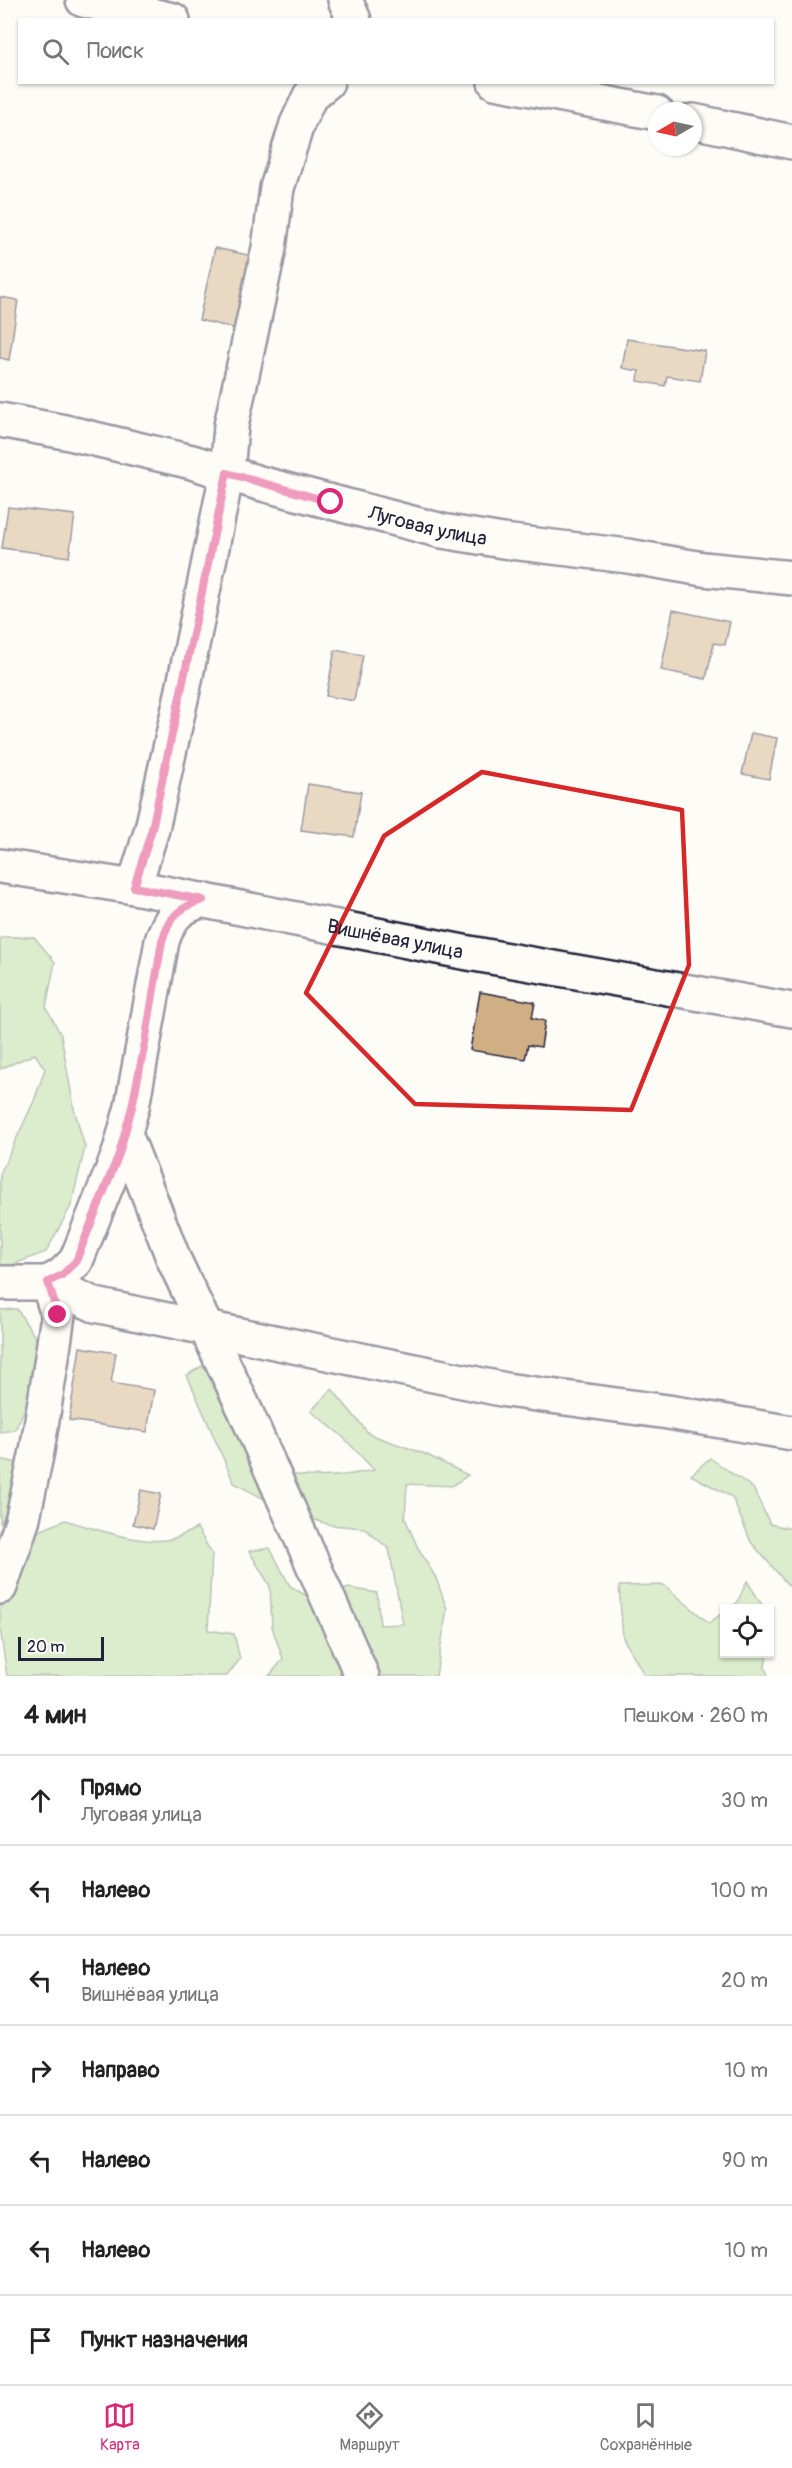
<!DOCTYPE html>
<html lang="ru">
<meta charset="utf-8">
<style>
:root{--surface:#fff;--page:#f6f6f6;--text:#222;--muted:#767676;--line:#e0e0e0;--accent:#db2777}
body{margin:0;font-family:Pangolin,sans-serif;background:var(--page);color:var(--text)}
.controls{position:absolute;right:18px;bottom:18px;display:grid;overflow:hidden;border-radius:0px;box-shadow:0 2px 4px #0004}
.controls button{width:54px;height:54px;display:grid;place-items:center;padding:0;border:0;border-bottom:2px solid var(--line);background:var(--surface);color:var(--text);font:30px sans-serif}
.compass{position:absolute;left:648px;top:102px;width:54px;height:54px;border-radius:50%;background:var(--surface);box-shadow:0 2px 4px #0004;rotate:261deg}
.scale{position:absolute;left:18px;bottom:15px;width:86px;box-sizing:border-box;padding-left:6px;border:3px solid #22223b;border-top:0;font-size:16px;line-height:21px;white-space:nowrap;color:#22223b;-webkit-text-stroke:4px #fdfcf7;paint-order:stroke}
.stop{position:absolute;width:18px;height:18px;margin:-14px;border:4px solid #db2777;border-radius:50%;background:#fff}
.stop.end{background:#db2777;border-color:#fff;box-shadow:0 2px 6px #0008}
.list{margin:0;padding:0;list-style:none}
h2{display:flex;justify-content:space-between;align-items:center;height:78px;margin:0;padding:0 24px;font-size:26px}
h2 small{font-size:20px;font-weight:400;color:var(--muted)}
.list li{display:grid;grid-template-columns:39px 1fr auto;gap:18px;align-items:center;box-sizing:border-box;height:90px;padding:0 24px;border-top:2px solid var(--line)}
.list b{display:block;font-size:22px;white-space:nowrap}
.list p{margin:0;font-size:20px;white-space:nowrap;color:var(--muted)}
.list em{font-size:20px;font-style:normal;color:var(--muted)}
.icon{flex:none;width:33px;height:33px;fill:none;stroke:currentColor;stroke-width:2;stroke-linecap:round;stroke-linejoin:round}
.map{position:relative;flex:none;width:792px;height:1676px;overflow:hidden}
.search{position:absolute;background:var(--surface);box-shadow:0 2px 4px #0004;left:18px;right:18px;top:18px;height:66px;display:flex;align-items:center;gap:15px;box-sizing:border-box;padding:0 21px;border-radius:0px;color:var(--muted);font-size:22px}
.sheet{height:708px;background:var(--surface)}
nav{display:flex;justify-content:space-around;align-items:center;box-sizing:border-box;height:84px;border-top:2px solid var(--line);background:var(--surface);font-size:16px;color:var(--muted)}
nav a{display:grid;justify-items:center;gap:3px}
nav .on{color:var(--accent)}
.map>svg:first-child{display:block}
.green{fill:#b1db99;stroke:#6a7e6a;stroke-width:1.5}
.building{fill:#d1af84;stroke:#22223b;stroke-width:1.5}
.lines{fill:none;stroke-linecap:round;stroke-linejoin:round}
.minor-casing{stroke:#22223b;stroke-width:38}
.minor{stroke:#fdfcf7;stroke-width:33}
.route{stroke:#db2777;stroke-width:8}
.marked{fill:none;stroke:#d62828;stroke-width:4.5;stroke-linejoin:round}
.labels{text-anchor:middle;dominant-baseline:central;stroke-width:6;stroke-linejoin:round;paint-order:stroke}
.street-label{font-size:20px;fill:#22223b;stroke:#fdfcf7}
</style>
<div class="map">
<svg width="792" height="1676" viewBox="0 0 792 1676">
<rect width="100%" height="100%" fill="#fdfcf7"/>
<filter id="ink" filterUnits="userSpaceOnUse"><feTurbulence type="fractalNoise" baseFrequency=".0167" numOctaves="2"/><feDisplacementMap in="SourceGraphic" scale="12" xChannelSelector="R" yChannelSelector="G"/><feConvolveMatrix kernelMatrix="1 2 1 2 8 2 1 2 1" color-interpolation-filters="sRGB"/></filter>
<g filter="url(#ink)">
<path class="green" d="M4,937H34L55,962L46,1007L61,1035L74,1109L85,1147L71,1206L46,1252L9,1266L0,1264V1174L34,1101L45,1069L35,1054L0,1069V939Z
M17,1309L40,1345L33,1391L15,1430L0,1432V1310Z
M202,1366L224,1386L273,1471C311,1479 337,1478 374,1470L342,1436L311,1411L332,1389L369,1434L425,1454L468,1475L452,1486L407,1484L405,1518L417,1546L436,1578L447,1609L436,1676H269L283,1659L272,1627L270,1586L249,1551L270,1548L290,1586L315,1601L349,1588L377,1593L380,1625L403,1624L389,1549L364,1528L331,1525L291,1513L234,1483L187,1375Z
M710,1458L753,1488L770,1524L792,1529V1586L788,1585L751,1542L732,1497L691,1475Z
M0,1459L22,1464L19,1484L0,1524Z
M65,1520C92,1528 144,1546 171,1539C180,1537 188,1532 197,1528L212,1554L208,1630L234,1634L240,1659L227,1676H7L0,1627V1584L23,1538Z
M747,1581L764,1608H729L737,1603Z
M664,1585L709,1623L724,1612V1654H767L765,1667L768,1676H645L623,1638L619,1586Z"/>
<path class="building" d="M215,248L253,256L237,329L199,320Z
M0,297L18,300L9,360L0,358Z
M627,339L705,351L700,381L667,376L665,386L638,381L639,371L622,368Z
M8,507L75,515L69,557L2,548Z
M673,610L730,622L725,645L714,643L706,679L661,670Z
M335,650L363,655L354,701L326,696Z
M751,733L777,738L769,779L742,774Z
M308,784L361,792L354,837L301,830Z
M480,992L535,1002L532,1018L545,1021L541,1047L528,1045L525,1059L470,1050Z
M80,1347L116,1353L111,1383L154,1390L147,1432L69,1420Z
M141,1490L161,1494L153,1529L133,1524Z"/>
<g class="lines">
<g class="minor-casing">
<g id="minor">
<path d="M83,0L173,20"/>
<path d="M345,0L354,20"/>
<path d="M495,82L657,113"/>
<path d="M693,121L792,142"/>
<path id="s1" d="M0,420L65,432L192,462L259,483L442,531L503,541L628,556L703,569L792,578"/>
<path id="s2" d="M0,866L134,887L463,952L792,1010"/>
<path d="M134,887L152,829L183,690L227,473L231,426L269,248L277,188L297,124L310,96L327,82"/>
<path d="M125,1134L174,1260L245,1410L362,1676"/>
<path d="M0,1283H48L62,1275L76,1261L119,1154L132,1107L162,941C170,917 177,908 203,900"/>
<path d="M48,1283L95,1305L506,1390L668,1412L792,1433"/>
<path d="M0,1587L22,1522L37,1451L51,1364L58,1315L48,1283"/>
</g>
</g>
<use href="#minor" class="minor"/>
</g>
</g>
<g class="lines" filter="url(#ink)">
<path class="route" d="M58,1315L48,1282L62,1275L76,1261L119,1154L132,1107L145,1043L162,941C170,917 177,908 203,900L134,887L152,829L227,473L331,502"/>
</g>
<path d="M0 0H792V1676H0ZM482,772L682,810L689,965L631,1110L415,1104L306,993L384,836Z" fill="#fdfcf7" fill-opacity=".55" fill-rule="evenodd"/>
<path class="marked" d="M482,772L682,810L689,965L631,1110L415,1104L306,993L384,836Z"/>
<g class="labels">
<g class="street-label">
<text stroke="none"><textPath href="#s1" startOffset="441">Луговая улица</textPath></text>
<text stroke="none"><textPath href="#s2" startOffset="402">Вишнёвая улица</textPath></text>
</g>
</g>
</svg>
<div class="controls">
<button><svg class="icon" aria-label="locate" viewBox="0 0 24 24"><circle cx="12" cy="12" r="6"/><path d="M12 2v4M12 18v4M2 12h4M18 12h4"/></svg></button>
</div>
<svg class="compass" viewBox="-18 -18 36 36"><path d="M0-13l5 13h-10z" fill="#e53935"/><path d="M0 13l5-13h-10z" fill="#767676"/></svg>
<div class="scale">20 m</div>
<div class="stop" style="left:331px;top:502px"></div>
<div class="stop end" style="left:58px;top:1315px"></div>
<div class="search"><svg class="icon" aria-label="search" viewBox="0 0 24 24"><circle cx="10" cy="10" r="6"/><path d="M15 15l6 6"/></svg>Поиск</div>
</div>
<section class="sheet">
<h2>4 мин<small>Пешком · 260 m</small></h2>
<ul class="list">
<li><svg class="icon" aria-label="ahead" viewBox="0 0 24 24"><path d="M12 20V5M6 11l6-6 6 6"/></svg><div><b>Прямо</b><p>Луговая улица</p></div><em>30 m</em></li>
<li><svg class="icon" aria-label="left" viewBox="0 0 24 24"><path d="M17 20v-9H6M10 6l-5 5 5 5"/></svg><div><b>Налево</b></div><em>100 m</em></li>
<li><svg class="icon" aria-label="left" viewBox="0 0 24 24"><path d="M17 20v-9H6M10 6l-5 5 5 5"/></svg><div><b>Налево</b><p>Вишнёвая улица</p></div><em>20 m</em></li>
<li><svg class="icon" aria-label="right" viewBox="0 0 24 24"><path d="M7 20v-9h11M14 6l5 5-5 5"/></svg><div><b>Направо</b></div><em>10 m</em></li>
<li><svg class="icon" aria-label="left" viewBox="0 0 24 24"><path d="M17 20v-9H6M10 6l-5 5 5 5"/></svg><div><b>Налево</b></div><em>90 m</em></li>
<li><svg class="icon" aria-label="left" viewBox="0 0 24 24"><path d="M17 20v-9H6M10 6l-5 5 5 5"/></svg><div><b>Налево</b></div><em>10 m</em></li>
<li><svg class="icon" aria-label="arrive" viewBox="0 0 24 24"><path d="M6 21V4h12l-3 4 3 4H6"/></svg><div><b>Пункт назначения</b></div></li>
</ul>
</section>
<nav>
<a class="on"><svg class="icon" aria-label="map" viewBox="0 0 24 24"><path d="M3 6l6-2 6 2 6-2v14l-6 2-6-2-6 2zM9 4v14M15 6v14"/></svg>Карта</a>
<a><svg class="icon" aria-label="directions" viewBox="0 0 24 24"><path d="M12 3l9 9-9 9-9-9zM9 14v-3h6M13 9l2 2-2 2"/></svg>Маршрут</a>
<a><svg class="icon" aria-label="saved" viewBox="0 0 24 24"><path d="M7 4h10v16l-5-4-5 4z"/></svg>Сохранённые</a>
</nav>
